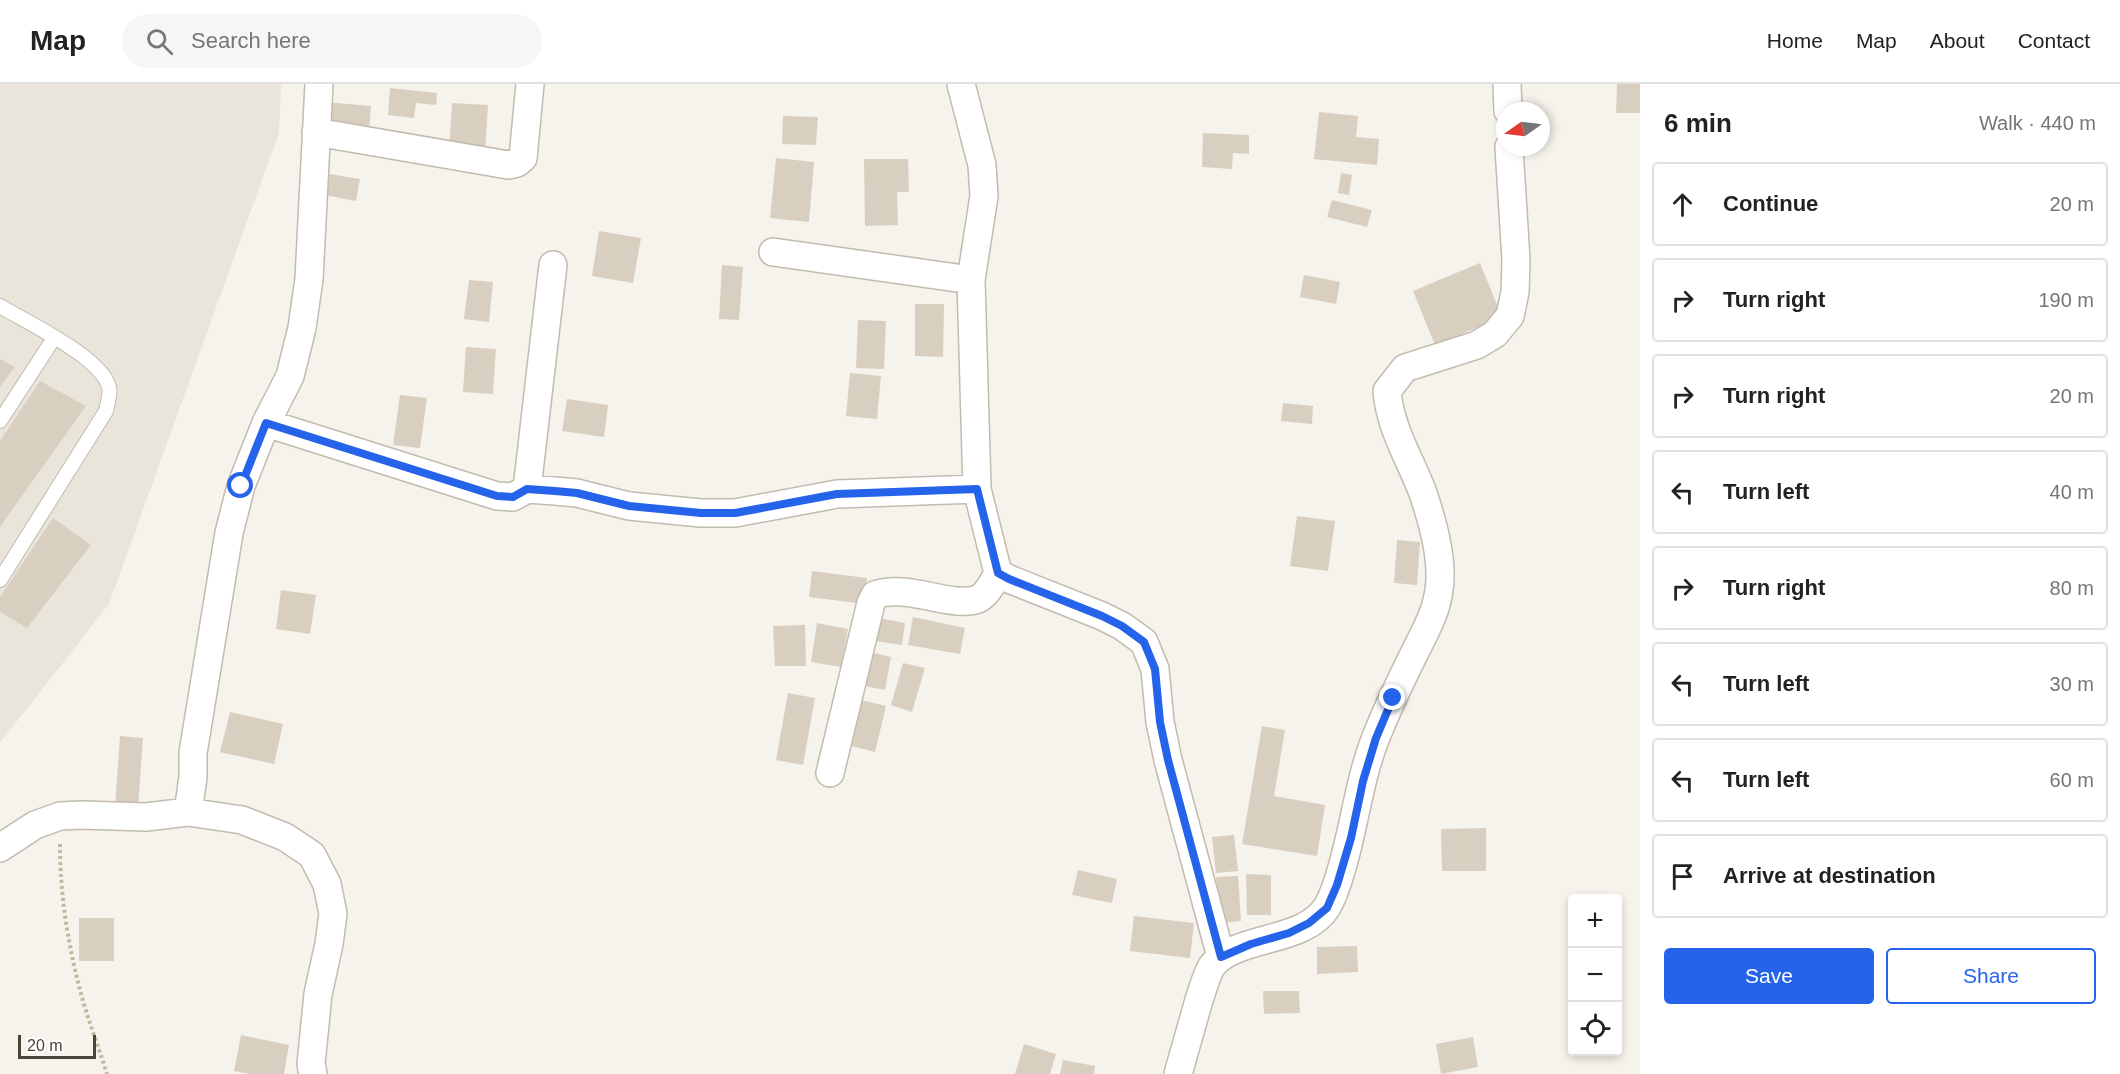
<!DOCTYPE html>
<meta charset="utf-8">
<style>
:root{--surface:#fff;--page:#f6f6f6;--text:#222;--muted:#767676;--line:#e0e0e0;--accent:#2563eb}
body{margin:0;font-family:Helvetica,sans-serif;background:var(--page);color:var(--text)}
.controls{position:absolute;right:18px;bottom:18px;display:grid;overflow:hidden;border-radius:6px;box-shadow:0 3px 9px #0003}
.controls button{width:54px;height:54px;display:grid;place-items:center;padding:0;border:0;border-bottom:2px solid var(--line);background:var(--surface);color:var(--text);font:30px sans-serif}
.compass{position:absolute;left:1496px;top:18px;width:54px;height:54px;border-radius:50%;background:var(--surface);box-shadow:0 3px 9px #0003;rotate:256deg}
.scale{position:absolute;left:18px;bottom:15px;width:78px;box-sizing:border-box;padding-left:6px;border:3px solid #4b4439;border-top:0;font-size:16px;line-height:21px;white-space:nowrap;color:#4b4439;-webkit-text-stroke:4px #fff;paint-order:stroke}
.stop{position:absolute;width:18px;height:18px;margin:-14px;border:4px solid #2563eb;border-radius:50%;background:#fff}
.stop.end{background:#2563eb;border-color:#fff;box-shadow:0 2px 6px #0008}
.list{margin:0;padding:0;list-style:none}
h2{display:flex;justify-content:space-between;align-items:center;height:78px;margin:0;padding:0 24px;font-size:26px}
h2 small{font-size:20px;font-weight:400;color:var(--muted)}
.list li{display:grid;grid-template-columns:39px 1fr auto;gap:18px;align-items:center;box-sizing:border-box;height:84px;margin:0 12px 12px;padding:0 12px;border:2px solid var(--line);border-radius:6px}
.list b{display:block;font-size:22px;white-space:nowrap}
.list em{font-size:20px;font-style:normal;color:var(--muted)}
.actions{display:flex;gap:12px;padding:18px 24px}
.actions a{flex:1;padding:14px 0;border:2px solid var(--accent);border-radius:6px;text-align:center;font-size:21px;color:var(--accent)}
.actions .main{background:var(--accent);color:#fff}
.icon{flex:none;width:33px;height:33px;fill:none;stroke:currentColor;stroke-width:2;stroke-linecap:round;stroke-linejoin:round}
.map{position:relative;flex:none;width:1640px;height:990px;overflow:hidden}
header{display:flex;align-items:center;gap:36px;box-sizing:border-box;height:84px;padding:0 30px;background:var(--surface);border-bottom:2px solid var(--line)}
header strong{font-size:28px}
nav{display:flex;gap:33px;margin-inline-start:auto;font-size:21px}
.search{width:420px;height:54px;background:var(--page);display:flex;align-items:center;gap:15px;box-sizing:border-box;padding:0 21px;border-radius:33px;color:var(--muted);font-size:22px}
main{display:flex}
aside{flex:1;background:var(--surface)}
.map>svg:first-child{display:block}
.residential{fill:#eae5da}
.building{fill:#d8cfc1}
.lines{fill:none;stroke-linecap:round;stroke-linejoin:round}
.service-casing{stroke:#c2bbae;stroke-width:16}
.minor-casing{stroke:#c2bbae;stroke-width:30}
.path{stroke:#c4b79f;stroke-width:4;stroke-dasharray:3 3;stroke-linecap:butt}
.service{stroke:#fff;stroke-width:14}
.minor{stroke:#fff;stroke-width:27}
.route{stroke:#2563eb;stroke-width:8}
</style>
<header>
<strong>Map</strong>
<div class="search"><svg class="icon" aria-label="search" viewBox="0 0 24 24"><circle cx="10" cy="10" r="6"/><path d="M15 15l6 6"/></svg>Search here</div>
<nav><a>Home</a><a>Map</a><a>About</a><a>Contact</a></nav>
</header>
<main>
<div class="map">
<svg width="1640" height="990" viewBox="0 0 1640 990">
<rect width="100%" height="100%" fill="#f6f3ec"/>
<path class="residential" d="M0,0H281L279,49L109,520L0,659Z"/>
<path class="building" d="M1617,0H1640V29H1616Z
M390,4L437,9L436,21L416,19L414,34L388,31Z
M325,18L371,22L369,47L322,43Z
M452,19L488,21L485,69L449,67Z
M1319,28L1358,32L1356,53L1379,55L1377,81L1314,75Z
M783,32L818,33L816,61L782,60Z
M1203,49L1249,51V70L1233,69L1232,85L1202,83Z
M776,74L814,78L809,138L770,134Z
M864,75H908L909,108H897L898,141L865,142Z
M323,89L360,95L356,117L319,110Z
M1341,89L1352,91L1349,111L1338,109Z
M1332,116L1372,126L1367,143L1327,133Z
M599,147L641,154L633,199L592,192Z
M1480,179L1502,233L1435,261L1413,207Z
M722,181L743,183L739,236L719,235Z
M1304,191L1340,198L1336,220L1300,213Z
M469,196L493,198L489,238L464,235Z
M915,220H944L943,273L915,272Z
M858,236L886,237L884,285L856,284Z
M466,263L496,265L493,310L463,308Z
M0,275L15,283L0,303Z
M850,289L881,292L877,335L846,332Z
M40,297L86,322L0,443V357Z
M400,311L427,314L420,364L393,361Z
M567,315L608,321L604,353L562,347Z
M1283,319L1313,322L1312,340L1281,337Z
M1297,432L1335,437L1328,487L1290,482Z
M53,434L91,461L27,544L0,528V513Z
M1397,456L1420,458L1417,501L1394,499Z
M812,487L867,494L865,520L809,513Z
M281,506L316,511L310,550L276,545Z
M873,533L905,539L902,561L869,556Z
M913,533L965,544L960,570L908,561Z
M817,539L848,545L841,583L811,578Z
M805,541L806,582H775L773,542Z
M866,567L891,573L885,606L859,601Z
M903,579L925,584L912,628L891,621Z
M788,609L815,614L803,681L776,676Z
M853,614L886,622L875,668L843,660Z
M230,628L283,640L274,680L220,668Z
M1262,642L1285,646L1274,712L1325,721L1317,772L1242,760Z
M120,652L143,654L138,724L115,723Z
M1486,744V787H1442L1441,745Z
M1234,751L1238,787L1216,789L1212,753Z
M1078,786L1117,795L1112,819L1072,811Z
M1246,790L1271,791V831H1247Z
M1238,792L1241,837L1219,839L1216,793Z
M1134,832L1194,839L1190,874L1130,867Z
M79,834H114V877H79Z
M1357,862L1358,888L1317,890V863Z
M1263,907H1299L1300,929L1264,930Z
M241,951L289,961L284,990H250L234,987Z
M1473,953L1478,983L1441,990L1436,960Z
M1024,960L1056,970L1050,990H1015Z
M1063,976L1095,982L1094,990H1060Z"/>
<g class="lines">
<g class="service-casing">
<path id="service" d="M0,222C28,239 101,273 109,303C111,310 107,320 106,327L0,496
M0,337L54,254"/>
</g>
<g class="minor-casing">
<path id="minor" d="M961,0L982,81L984,112L971,196L977,405L998,489L1009,495L1102,532L1122,542L1144,558L1155,585L1160,638L1168,676L1221,873
M1507,0L1508,27
M316,48L508,81L517,79L523,74L530,0
M773,168L971,196
M266,339L497,412L513,413L527,405L555,407L577,409L629,422L701,429H735L837,410L977,405
M527,405L553,181
M830,689L871,519L875,511C908,499 952,525 978,515C988,510 993,498 998,489
M188,728L193,693V669L229,449L241,402L266,339L290,292L302,244L309,195L319,0
M0,764L35,741L60,732L81,731L146,733L188,728L242,736L285,753L312,771L327,800L333,830L329,860L318,910L311,980L313,990
M1178,990C1185,965 1192,940 1199,916C1203,905 1206,891 1212,882C1235,851 1304,860 1327,823C1335,810 1339,794 1343,780C1355,738 1360,693 1376,653C1388,623 1402,594 1416,566C1429,540 1441,519 1440,489C1440,463 1431,433 1423,409C1410,375 1390,344 1387,307L1405,284L1477,261L1495,250L1510,232L1515,208L1516,176L1509,63"/>
</g>
<path class="path" d="M60,760C60,808 67,855 79,902C86,931 98,961 107,990"/>
<use href="#service" class="service"/>
<use href="#minor" class="minor"/>
</g>
<g class="lines">
<path class="route" d="M241,402L266,339L497,412L513,413L527,405L555,407L577,409L629,422L701,429H735L837,410L977,405L998,489L1009,495L1102,532L1122,542L1144,558L1155,585L1160,638L1168,676L1221,873L1251,860L1289,849L1309,839L1327,824L1337,801L1351,754L1363,697L1376,654L1393,614"/>
</g>
</svg>
<div class="controls">
<button>+</button>
<button>−</button>
<button><svg class="icon" aria-label="locate" viewBox="0 0 24 24"><circle cx="12" cy="12" r="6"/><path d="M12 2v4M12 18v4M2 12h4M18 12h4"/></svg></button>
</div>
<svg class="compass" viewBox="-18 -18 36 36"><path d="M0-13l5 13h-10z" fill="#e53935"/><path d="M0 13l5-13h-10z" fill="#767676"/></svg>
<div class="scale">20 m</div>
<div class="stop" style="left:241px;top:402px"></div>
<div class="stop end" style="left:1393px;top:614px"></div>
</div>
<aside>
<h2>6 min<small>Walk · 440 m</small></h2>
<ul class="list">
<li><svg class="icon" aria-label="ahead" viewBox="0 0 24 24"><path d="M12 20V5M6 11l6-6 6 6"/></svg><div><b>Continue</b></div><em>20 m</em></li>
<li><svg class="icon" aria-label="right" viewBox="0 0 24 24"><path d="M7 20v-9h11M14 6l5 5-5 5"/></svg><div><b>Turn right</b></div><em>190 m</em></li>
<li><svg class="icon" aria-label="right" viewBox="0 0 24 24"><path d="M7 20v-9h11M14 6l5 5-5 5"/></svg><div><b>Turn right</b></div><em>20 m</em></li>
<li><svg class="icon" aria-label="left" viewBox="0 0 24 24"><path d="M17 20v-9H6M10 6l-5 5 5 5"/></svg><div><b>Turn left</b></div><em>40 m</em></li>
<li><svg class="icon" aria-label="right" viewBox="0 0 24 24"><path d="M7 20v-9h11M14 6l5 5-5 5"/></svg><div><b>Turn right</b></div><em>80 m</em></li>
<li><svg class="icon" aria-label="left" viewBox="0 0 24 24"><path d="M17 20v-9H6M10 6l-5 5 5 5"/></svg><div><b>Turn left</b></div><em>30 m</em></li>
<li><svg class="icon" aria-label="left" viewBox="0 0 24 24"><path d="M17 20v-9H6M10 6l-5 5 5 5"/></svg><div><b>Turn left</b></div><em>60 m</em></li>
<li><svg class="icon" aria-label="arrive" viewBox="0 0 24 24"><path d="M6 21V4h12l-3 4 3 4H6"/></svg><div><b>Arrive at destination</b></div></li>
</ul>
<div class="actions"><a class="main">Save</a><a>Share</a></div>
</aside>
</main>
